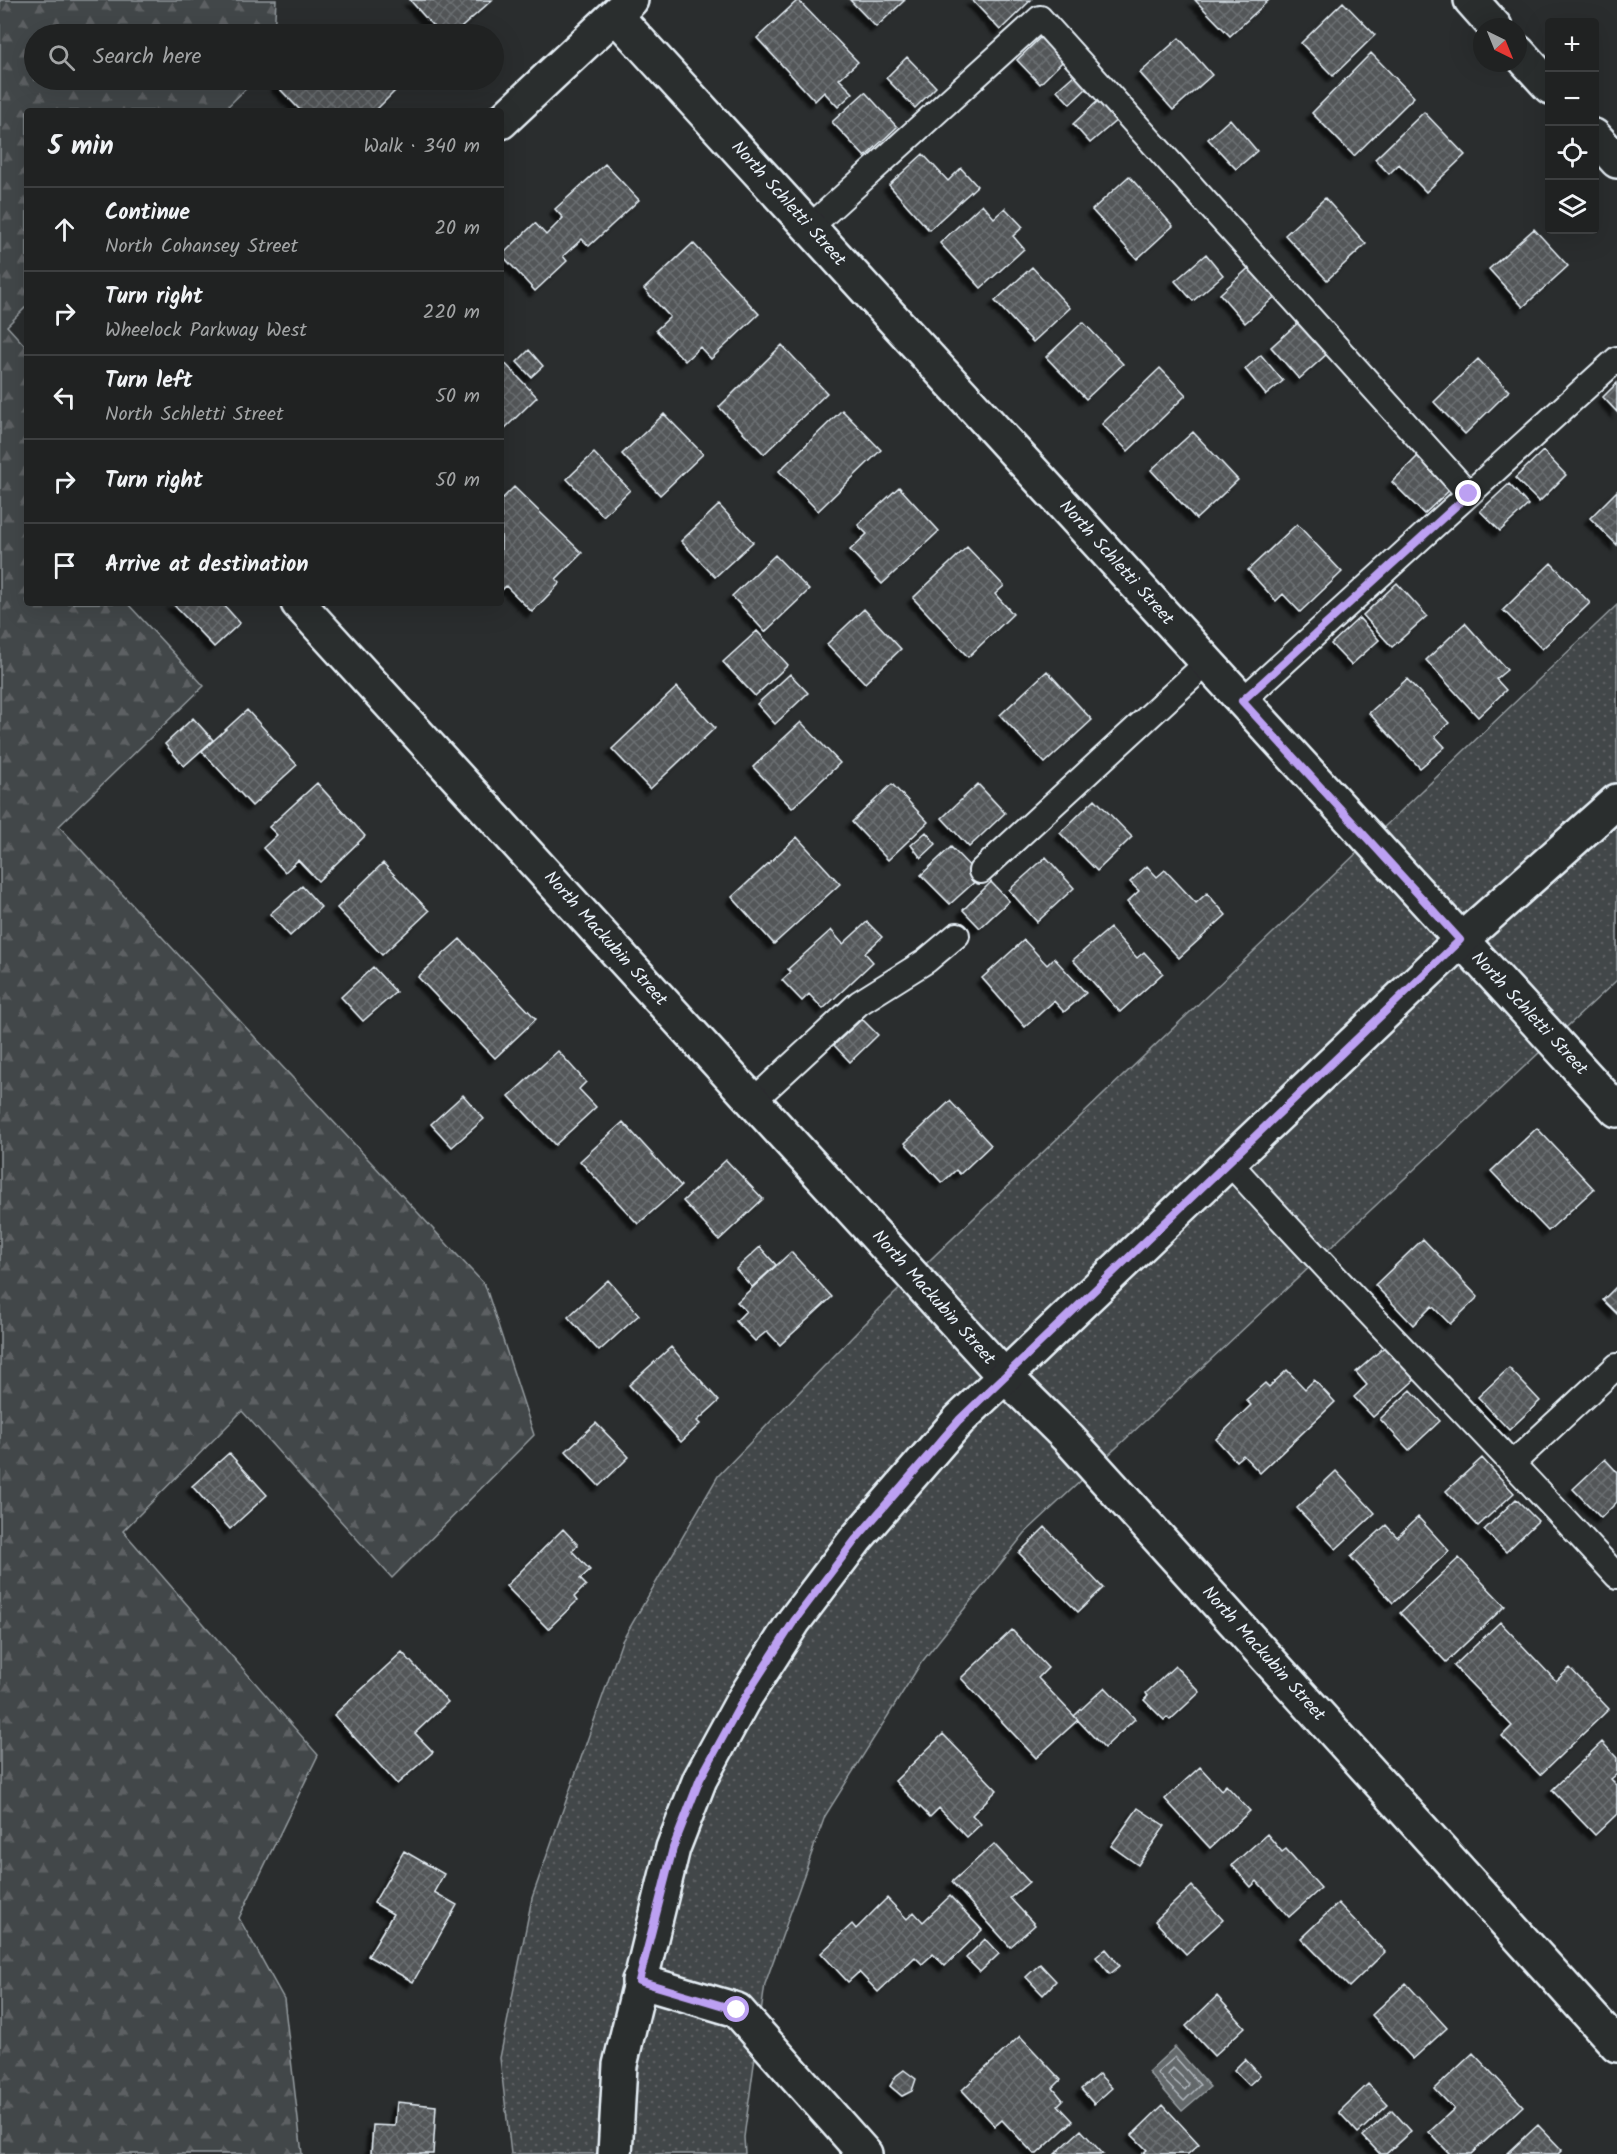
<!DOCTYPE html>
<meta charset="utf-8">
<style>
:root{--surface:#202222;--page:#2d2f2f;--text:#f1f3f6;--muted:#a2a4a5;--line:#3d3f40}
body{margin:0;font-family:Kalam,sans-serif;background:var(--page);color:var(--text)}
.controls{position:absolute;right:18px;top:18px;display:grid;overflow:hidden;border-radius:6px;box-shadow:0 6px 24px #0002}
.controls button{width:54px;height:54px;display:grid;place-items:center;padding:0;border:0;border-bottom:2px solid var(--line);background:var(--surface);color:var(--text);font:30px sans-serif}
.compass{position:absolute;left:1473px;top:18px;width:54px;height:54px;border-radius:50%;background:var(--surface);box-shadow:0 6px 24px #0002;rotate:137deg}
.stop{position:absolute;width:18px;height:18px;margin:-14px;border:4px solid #bca0f2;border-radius:50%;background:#fff}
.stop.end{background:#bca0f2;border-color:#fff;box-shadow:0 2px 6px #0008}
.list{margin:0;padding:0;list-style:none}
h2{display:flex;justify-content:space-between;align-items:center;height:78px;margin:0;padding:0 24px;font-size:26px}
h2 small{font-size:20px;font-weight:400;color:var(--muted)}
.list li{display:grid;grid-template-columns:39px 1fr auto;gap:18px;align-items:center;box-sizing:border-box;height:84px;padding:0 24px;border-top:2px solid var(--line)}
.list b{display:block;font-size:22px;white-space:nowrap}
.list p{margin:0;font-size:20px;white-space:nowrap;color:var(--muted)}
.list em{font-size:20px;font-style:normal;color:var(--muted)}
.icon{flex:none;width:33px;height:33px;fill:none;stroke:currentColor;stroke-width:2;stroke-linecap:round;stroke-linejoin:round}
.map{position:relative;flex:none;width:1617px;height:2154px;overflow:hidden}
.search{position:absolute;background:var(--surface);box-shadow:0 6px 24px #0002;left:24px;top:24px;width:480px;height:66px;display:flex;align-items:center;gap:15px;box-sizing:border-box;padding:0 21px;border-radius:33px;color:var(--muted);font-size:22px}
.panel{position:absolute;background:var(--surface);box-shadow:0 6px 24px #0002;left:24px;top:108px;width:480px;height:498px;border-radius:6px}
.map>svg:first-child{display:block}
.forest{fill:url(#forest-firs);stroke:#959ca0;stroke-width:1.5}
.park{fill:url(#park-dots);stroke:#959ca0;stroke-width:1.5}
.water{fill:#63686b;stroke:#989fa3;stroke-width:1.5}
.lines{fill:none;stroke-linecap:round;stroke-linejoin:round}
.shore{stroke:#b3bac0;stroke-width:1.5}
.building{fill:url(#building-cross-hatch);stroke:#e8f1f8;stroke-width:1.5;filter:url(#shadow)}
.lane-casing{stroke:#e8f1f8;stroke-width:28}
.street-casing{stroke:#e8f1f8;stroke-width:38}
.secondary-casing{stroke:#e8f1f8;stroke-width:38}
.lane{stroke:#2a2d2e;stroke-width:24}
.street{stroke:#2a2d2e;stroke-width:33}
.secondary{stroke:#2a2d2e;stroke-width:33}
.route{stroke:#bca0f2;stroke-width:8}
.labels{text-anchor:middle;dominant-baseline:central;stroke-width:4.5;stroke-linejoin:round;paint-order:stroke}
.street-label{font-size:18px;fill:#e8f1f8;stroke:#2a2d2e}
</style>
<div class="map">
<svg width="1617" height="2154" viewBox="0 0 1617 2154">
<defs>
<pattern id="forest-firs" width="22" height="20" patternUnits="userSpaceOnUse" patternTransform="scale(1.5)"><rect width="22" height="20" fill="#424648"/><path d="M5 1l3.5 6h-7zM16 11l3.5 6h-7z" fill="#5d6163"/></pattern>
<pattern id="park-dots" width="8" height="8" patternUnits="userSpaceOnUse" patternTransform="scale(1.5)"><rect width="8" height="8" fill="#424648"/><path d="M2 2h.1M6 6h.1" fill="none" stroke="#5d6163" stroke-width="1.8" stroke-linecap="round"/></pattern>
<pattern id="building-cross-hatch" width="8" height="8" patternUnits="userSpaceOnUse" patternTransform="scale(1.5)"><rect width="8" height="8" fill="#535759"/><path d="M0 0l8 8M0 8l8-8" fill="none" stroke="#6c7072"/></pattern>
<filter id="shadow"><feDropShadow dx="-5.5" dy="5.5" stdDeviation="1.5" flood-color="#0009"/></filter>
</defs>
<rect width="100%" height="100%" fill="#2a2d2e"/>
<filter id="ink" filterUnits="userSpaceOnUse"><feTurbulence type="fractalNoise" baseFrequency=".0167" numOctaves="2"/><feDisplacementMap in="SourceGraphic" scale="12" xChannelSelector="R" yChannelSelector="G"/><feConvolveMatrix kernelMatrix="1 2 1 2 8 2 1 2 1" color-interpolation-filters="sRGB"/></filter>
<g filter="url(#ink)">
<path class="forest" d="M0,0H276L274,34H34V80H255L223,111H27V306L7,326L27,348V603H127L204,686L59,826L485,1285L534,1435L392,1578L242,1411L123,1531L318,1755L239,1918L284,1999L302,2154H0Z"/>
<path class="park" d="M1617,605V980L1025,1533L921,1663L825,1816L765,1984L744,2137L745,2154H511L500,2058L532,1898L622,1641L718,1476L889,1299Z"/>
<path class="water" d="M1175,2047L1210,2087L1182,2111L1148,2072Z"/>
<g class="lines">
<path class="shore" d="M1175,2057L1200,2085L1184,2101L1157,2073Z
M1173,2068L1189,2084L1185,2090L1168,2075Z"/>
</g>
<path class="building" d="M410,0H492L454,34H440Z
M798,0L858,62L839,79L853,93L838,107L824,92L815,101L757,38Z
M850,0H905L876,27Z
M972,0H1031L1000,30Z
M1195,0H1269L1230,36Z
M1343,2L1375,35L1333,76L1301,43Z
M1044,34L1067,57L1040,84L1017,60Z
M1179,38L1212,75L1173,110L1140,73Z
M1371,53L1414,97L1354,156L1312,113Z
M907,57L936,87L915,108L886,78Z
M1074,75L1087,88L1070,104L1057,90Z
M281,80H386L396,90L375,111H301L276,85Z
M865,92L897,127L865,157L832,122Z
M1100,99L1118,119L1090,143L1073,124Z
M1424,112L1465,155L1426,192L1399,164L1389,174L1375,159Z
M1230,119L1257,151L1236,169L1208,139Z
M923,154L948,181L961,168L977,186L929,230L889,185Z
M605,164L639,200L589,246L582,239L563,256L567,261L535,291L502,255L535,223L546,235L563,218L555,209Z
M1129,176L1173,226L1137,259L1092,210Z
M1325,198L1366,244L1327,280L1285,235Z
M982,204L994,218L1005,208L1023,227L1013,236L1024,249L981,288L940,243Z
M1534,229L1568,266L1523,307L1489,269Z
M693,243L759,314L711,359L700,347L685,361L656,330L670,317L644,289Z
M1206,254L1223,275L1193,301L1175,281Z
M1253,264L1279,293L1245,323L1220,294Z
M1032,267L1070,308L1033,342L995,301Z
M1083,322L1123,364L1086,399L1046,357Z
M1299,322L1327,354L1299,379L1271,347Z
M782,345L827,393L764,454L719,407Z
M529,350L543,366L531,377L517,362Z
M1261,355L1283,381L1266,395L1245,369Z
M501,359L537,397L501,432Z
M1478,359L1509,391L1465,434L1434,402Z
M1160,368L1186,395L1128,451L1102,424Z
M1617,383V412L1603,397Z
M842,410L881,450L818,511L779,471Z
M664,414L703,454L660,495L622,454Z
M1193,432L1238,480L1196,519L1151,470Z
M1423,451L1456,484L1424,514L1392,482Z
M1543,451L1566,475L1539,502L1515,478Z
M594,453L630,490L603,516L567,479Z
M1509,484L1528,505L1500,531L1480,511Z
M514,487L582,553L556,579L560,583L532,612L506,586L501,591V500Z
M899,487L939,531L882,584L850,550L867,534L858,525Z
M1617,491V545L1590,518Z
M719,505L753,542L715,577L681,541Z
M1297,524L1342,572L1300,612L1283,594L1276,601L1248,570Z
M967,547L1004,586L995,594L1013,614L968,657L913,598Z
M775,555L809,590L765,632L732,596Z
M1551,563L1590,603L1542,649L1503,610Z
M1397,583L1427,616L1392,647L1363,615Z
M172,603H222L240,623L214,647Z
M864,609L901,649L865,683L827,644Z
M1359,618L1379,640L1351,665L1331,644Z
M1465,623L1507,670L1496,679L1506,690L1478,717L1426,660Z
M757,631L788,665L755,696L723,662Z
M1047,671L1092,720L1045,763L1000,715Z
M790,674L808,693L775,724L757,704Z
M1407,679L1449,723L1435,736L1445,747L1420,768L1369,713Z
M677,687L715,728L650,789L612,749Z
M247,710L297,765L252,806L202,751Z
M193,718L213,740L184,766L165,744Z
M801,722L840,763L792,808L753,767Z
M317,783L365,836L318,881L298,860L285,872L263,848L277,835L269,827Z
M892,784L928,822L888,860L852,822Z
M978,784L1005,813L969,847L942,818Z
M1095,799L1132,837L1097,871L1060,833Z
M926,832L936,844L921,858L911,845Z
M797,837L840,884L774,944L732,897Z
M951,847L980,877L950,904L921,875Z
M1046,857L1074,888L1037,922L1009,890Z
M383,863L429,911L382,955L337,908Z
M1147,866L1157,877L1165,870L1196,903L1207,893L1226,915L1179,958L1127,902L1139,891L1130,882Z
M991,882L1009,901L980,928L963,910Z
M302,886L321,907L290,936L270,914Z
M867,922L882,937L865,953L873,962L823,1009L809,994L802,1001L782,980L791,972L788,969L831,930L843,944Z
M1110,928L1137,958L1144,952L1163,973L1120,1012L1073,960Z
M460,939L536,1019L495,1058L418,977Z
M1024,940L1047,965L1054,958L1086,993L1064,1012L1054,1001L1025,1027L982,978Z
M373,967L396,992L363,1021L341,997Z
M862,1019L878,1035L850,1062L834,1045Z
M558,1051L586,1082L579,1089L596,1107L555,1145L509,1096Z
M463,1095L484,1119L452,1147L431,1124Z
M950,1101L991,1145L960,1174L956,1170L942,1183L905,1143Z
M623,1122L681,1186L638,1224L580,1161Z
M1537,1128L1594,1189L1548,1231L1491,1171Z
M726,1160L763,1199L719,1240L683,1201Z
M1423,1239L1478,1297L1450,1324L1432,1306L1413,1325L1375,1285Z
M760,1247L776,1265L752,1287L736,1269Z
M791,1252L832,1297L780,1345L767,1331L755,1341L736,1321L746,1311L737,1302Z
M608,1280L639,1315L599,1351L568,1317Z
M1617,1286V1314L1603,1300Z
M1389,1343L1419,1376L1373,1417L1354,1397L1367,1385L1356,1372Z
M671,1347L719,1401L697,1421L700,1424L681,1442L629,1385Z
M1509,1368L1540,1401L1509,1430L1478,1397Z
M1287,1370L1305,1389L1314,1380L1335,1402L1260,1473L1243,1455L1236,1461L1216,1439L1251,1405L1246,1400L1265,1383L1269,1387Z
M1411,1390L1440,1421L1409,1450L1380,1419Z
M596,1423L629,1457L599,1486L566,1451Z
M229,1453L267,1495L230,1529L192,1486Z
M1482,1458L1514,1493L1478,1526L1446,1491Z
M1605,1459L1617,1472V1502L1601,1518L1573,1489Z
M1336,1471L1375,1513L1336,1549L1297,1508Z
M1516,1499L1538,1521L1506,1552L1484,1530Z
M1418,1517L1449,1551L1393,1603L1351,1557L1386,1525L1397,1537Z
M1045,1527L1103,1588L1078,1612L1019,1553Z
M563,1529L578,1545L572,1551L590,1570L580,1579L586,1585L574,1597L577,1601L548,1629L506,1586Z
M1459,1558L1505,1606L1446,1662L1400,1613Z
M1500,1622L1556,1681L1570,1668L1609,1709L1540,1775L1502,1736L1512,1726L1454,1666Z
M1012,1630L1048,1668L1038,1678L1078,1720L1036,1758L961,1678Z
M402,1652L448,1702L415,1733L433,1752L397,1784L334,1715Z
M1175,1666L1200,1692L1170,1720L1167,1717L1164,1720L1144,1700L1148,1696L1146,1693Z
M1105,1687L1135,1719L1104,1748L1074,1716Z
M943,1734L997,1790L972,1815L981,1824L967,1837L939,1808L930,1817L895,1781Z
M1602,1742L1617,1758V1774L1611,1779L1617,1785V1814L1595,1835L1552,1790Z
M1200,1767L1221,1790L1226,1785L1250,1811L1210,1848L1165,1799Z
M1138,1808L1165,1826L1138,1865L1111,1846Z
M1267,1834L1282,1852L1286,1849L1321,1888L1289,1917L1257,1881L1251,1887L1232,1865Z
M994,1844L1029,1882L1010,1898L1035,1925L1010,1947L952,1882Z
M404,1851L444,1874L434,1892L457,1905L413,1982L368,1956L393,1914L374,1903Z
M1192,1886L1223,1920L1186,1954L1155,1921Z
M950,1896L982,1930L945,1966L933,1954L922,1964L915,1957L878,1992L859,1972L848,1982L821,1953L852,1924L856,1929L887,1898L907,1919L914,1912L923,1922Z
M1338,1903L1385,1952L1349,1987L1301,1938Z
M985,1939L999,1954L980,1972L966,1958Z
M1106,1949L1120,1966L1110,1974L1096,1957Z
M1040,1964L1056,1981L1043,1995L1026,1977Z
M1406,1983L1447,2028L1413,2059L1372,2015Z
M1217,1996L1245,2027L1214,2056L1186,2026Z
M1020,2036L1061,2080L1053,2088L1063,2100L1058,2105L1073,2121L1037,2154H1034L1002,2120L995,2126L962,2090Z
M1473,2053L1523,2106L1471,2154H1450L1429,2132L1454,2109L1435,2089Z
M1245,2059L1260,2075L1249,2085L1234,2070Z
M904,2070L916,2079L912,2091L902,2096L890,2086L896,2076Z
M1099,2074L1112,2088L1094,2104L1081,2089Z
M1368,2084L1388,2105L1358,2133L1339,2112Z
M397,2102L436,2106L433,2154H371L373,2125L395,2126Z
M1163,2105L1199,2144L1188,2154H1142L1147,2150L1132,2135Z
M1392,2110L1411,2131L1386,2154H1380L1363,2136Z
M1538,2125L1562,2150L1558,2154H1507Z
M1081,2130L1103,2154H1055Z"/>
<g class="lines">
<g class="lane-casing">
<path id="lane" d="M809,228L1040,18L1469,494
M1242,701L1617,359
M981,871L1207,663
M753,1101L859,1003L926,961L957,935
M1228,1161C1355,1302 1489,1436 1617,1576
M1514,1462L1617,1366"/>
</g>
<g class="street-casing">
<path id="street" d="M1471,0L1495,27
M615,15L1617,1110
M1518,52L1550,87
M501,122L631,0
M1594,136L1617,161
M298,603L995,1366L1069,1439L1617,2045
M639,1981L737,2010L865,2154"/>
</g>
<g class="secondary-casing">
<path id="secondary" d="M615,2154L620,2065L673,1848L700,1779L742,1702L794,1621L856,1539L959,1420L1460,941L1617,801"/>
</g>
<use href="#lane" class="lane"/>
<use href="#street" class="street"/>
<use href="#secondary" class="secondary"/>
</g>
</g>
<g class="lines" filter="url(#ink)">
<path class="route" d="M737,2010L639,1981L673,1848L700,1779L742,1702L794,1621L856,1539L959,1420L1460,940L1242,701L1469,494"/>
</g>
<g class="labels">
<g class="street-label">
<text transform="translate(788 204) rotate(48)">North Schletti Street</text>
<text transform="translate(1116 563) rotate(48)">North Schletti Street</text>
<text transform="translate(605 939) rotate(48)">North Mackubin Street</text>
<text transform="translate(1529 1014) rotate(47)">North Schletti Street</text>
<text transform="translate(933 1298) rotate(48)">North Mackubin Street</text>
<text transform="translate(1263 1654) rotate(48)">North Mackubin Street</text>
</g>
</g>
</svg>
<div class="controls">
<button>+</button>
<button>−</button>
<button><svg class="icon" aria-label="locate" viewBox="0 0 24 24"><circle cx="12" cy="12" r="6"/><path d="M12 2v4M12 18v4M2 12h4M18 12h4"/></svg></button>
<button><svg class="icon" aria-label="layers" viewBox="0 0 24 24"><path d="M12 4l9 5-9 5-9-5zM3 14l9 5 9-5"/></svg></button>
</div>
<svg class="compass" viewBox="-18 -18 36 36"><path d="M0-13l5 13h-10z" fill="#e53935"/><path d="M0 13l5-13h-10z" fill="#a2a4a5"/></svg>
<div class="stop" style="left:737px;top:2010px"></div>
<div class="stop end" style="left:1469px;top:494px"></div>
<div class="search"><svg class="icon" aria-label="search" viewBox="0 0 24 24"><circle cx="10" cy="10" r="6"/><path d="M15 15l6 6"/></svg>Search here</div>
<section class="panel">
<h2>5 min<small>Walk · 340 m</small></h2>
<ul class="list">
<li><svg class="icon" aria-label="ahead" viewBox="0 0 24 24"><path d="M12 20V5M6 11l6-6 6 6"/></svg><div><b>Continue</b><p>North Cohansey Street</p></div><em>20 m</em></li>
<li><svg class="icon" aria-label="right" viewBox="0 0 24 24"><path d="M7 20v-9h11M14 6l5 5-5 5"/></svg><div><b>Turn right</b><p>Wheelock Parkway West</p></div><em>220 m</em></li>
<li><svg class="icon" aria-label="left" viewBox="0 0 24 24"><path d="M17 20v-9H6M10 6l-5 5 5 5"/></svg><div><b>Turn left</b><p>North Schletti Street</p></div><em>50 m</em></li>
<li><svg class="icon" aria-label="right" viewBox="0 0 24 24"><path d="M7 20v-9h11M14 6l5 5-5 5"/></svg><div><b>Turn right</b></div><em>50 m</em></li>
<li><svg class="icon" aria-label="arrive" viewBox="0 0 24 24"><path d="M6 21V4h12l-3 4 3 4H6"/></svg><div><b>Arrive at destination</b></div></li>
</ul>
</section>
</div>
